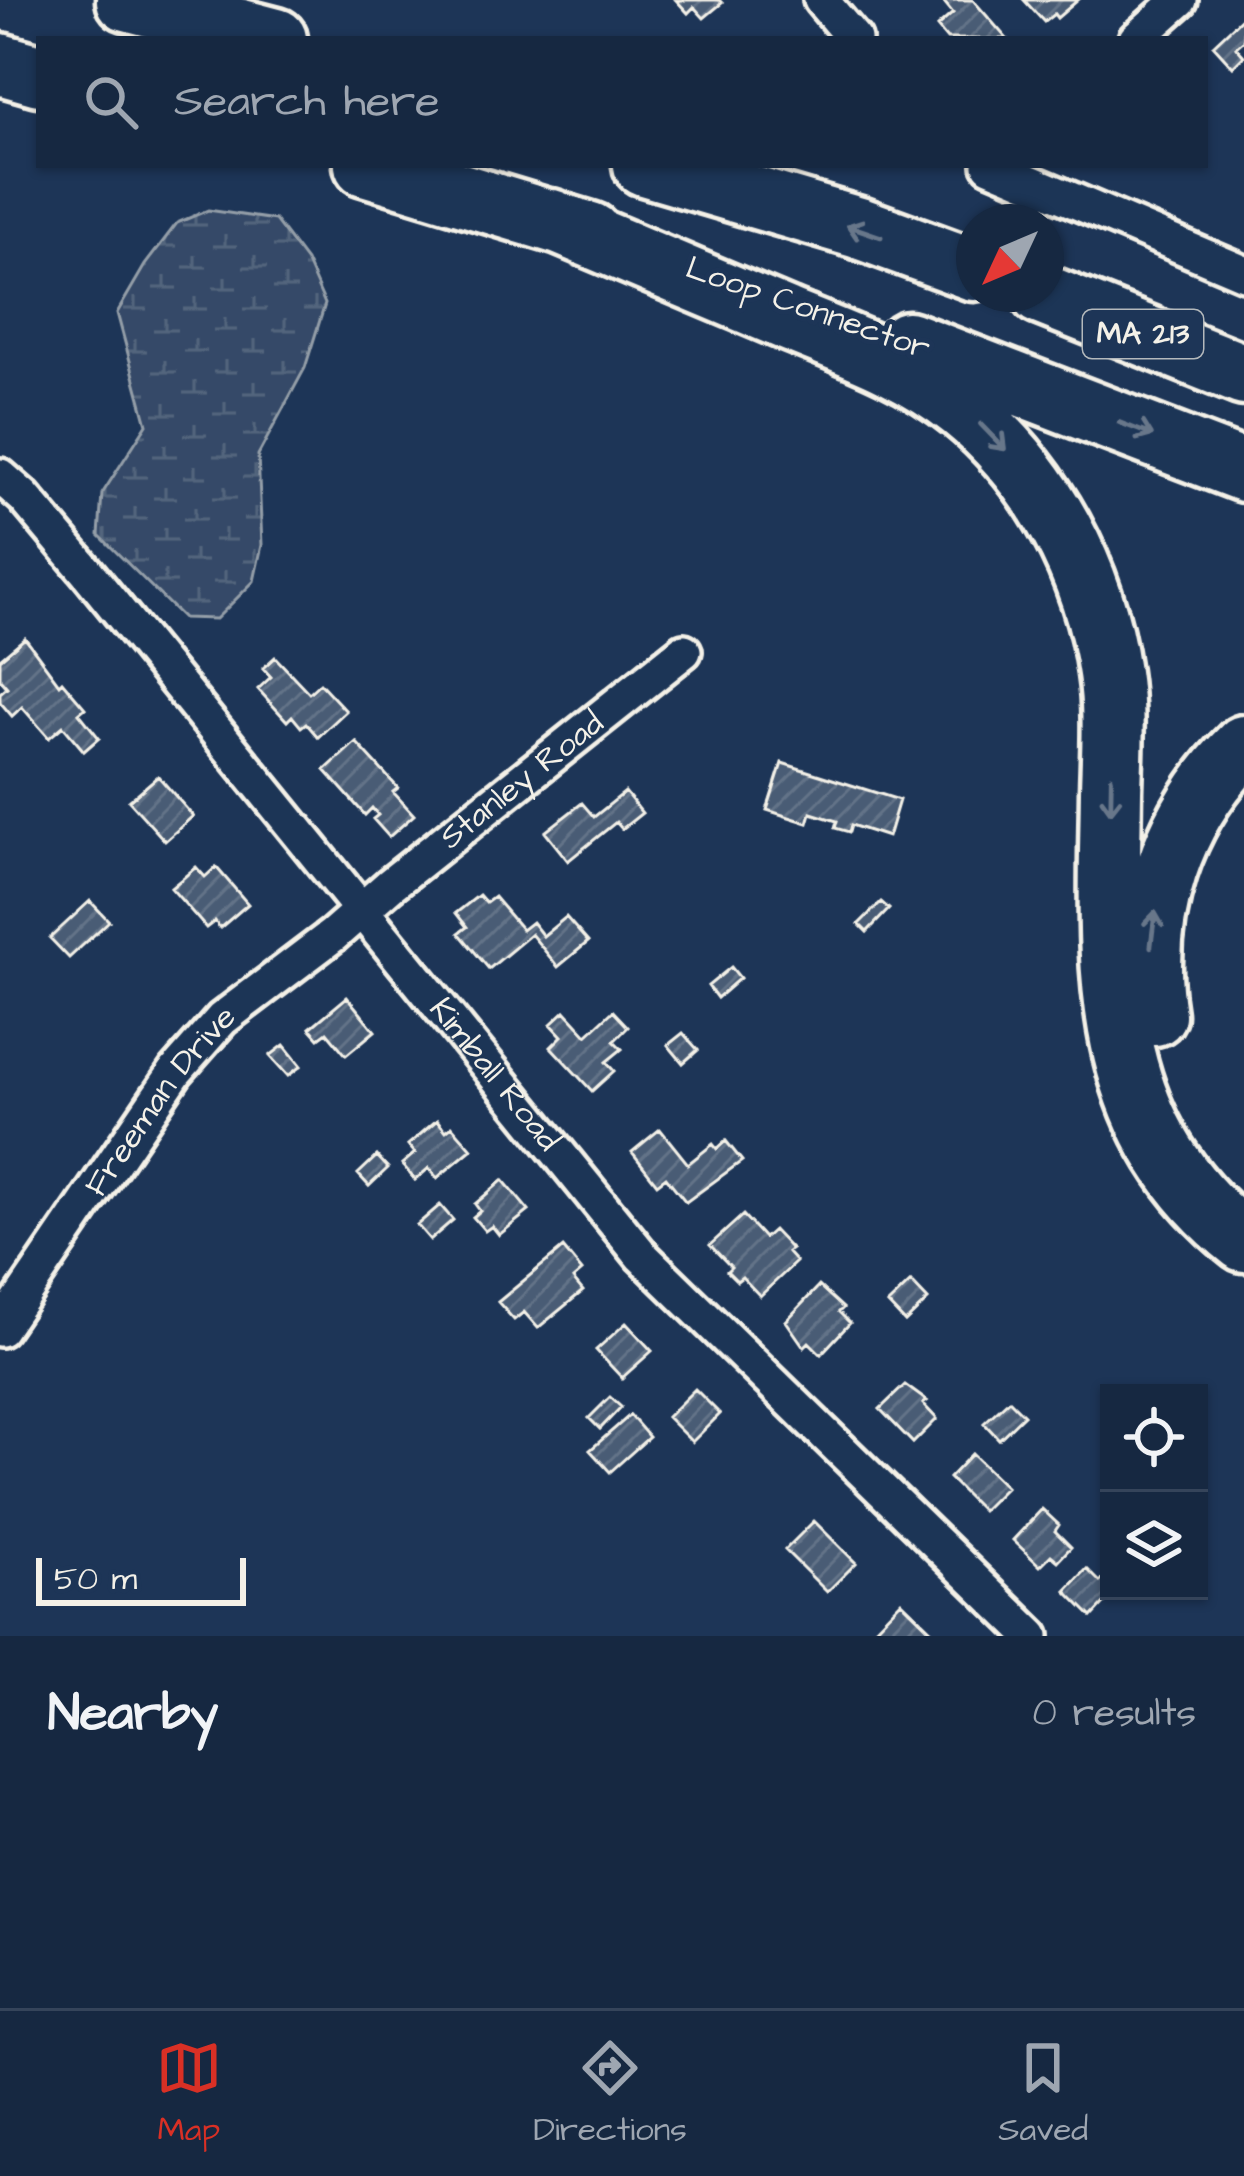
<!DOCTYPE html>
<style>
:root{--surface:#162841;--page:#23344c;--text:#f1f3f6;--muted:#9ea6b1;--line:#35445a;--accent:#d93025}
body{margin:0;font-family:"Architects Daughter",sans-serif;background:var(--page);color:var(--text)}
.controls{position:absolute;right:36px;bottom:36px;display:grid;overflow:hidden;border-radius:0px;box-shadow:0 3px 9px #0004}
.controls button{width:108px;height:108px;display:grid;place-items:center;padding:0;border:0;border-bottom:3px solid var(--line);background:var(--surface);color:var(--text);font:60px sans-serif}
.compass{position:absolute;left:956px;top:204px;width:108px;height:108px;border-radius:50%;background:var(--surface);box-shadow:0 3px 9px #0004;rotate:226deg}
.scale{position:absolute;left:36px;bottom:30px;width:210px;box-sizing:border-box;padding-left:12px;border:6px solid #f4f1e8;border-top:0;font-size:33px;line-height:42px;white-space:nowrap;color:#f4f1e8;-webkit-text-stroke:9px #1d3557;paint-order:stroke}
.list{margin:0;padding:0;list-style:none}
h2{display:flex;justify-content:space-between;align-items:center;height:156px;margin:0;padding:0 48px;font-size:51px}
h2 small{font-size:39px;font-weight:400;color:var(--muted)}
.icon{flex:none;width:66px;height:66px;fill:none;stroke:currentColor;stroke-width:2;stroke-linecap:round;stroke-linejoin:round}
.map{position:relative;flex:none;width:1244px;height:1636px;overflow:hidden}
.search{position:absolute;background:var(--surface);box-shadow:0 3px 9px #0004;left:36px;right:36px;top:36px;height:132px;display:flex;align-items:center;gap:30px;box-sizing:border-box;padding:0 42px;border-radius:0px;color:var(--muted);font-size:45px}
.sheet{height:372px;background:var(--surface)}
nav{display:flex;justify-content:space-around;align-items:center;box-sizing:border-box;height:168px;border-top:3px solid var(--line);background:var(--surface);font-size:33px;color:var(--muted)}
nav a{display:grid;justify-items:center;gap:6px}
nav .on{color:var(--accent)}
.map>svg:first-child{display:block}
.wetland{fill:url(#wetland-marsh);stroke:#949ea8;stroke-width:3}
.building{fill:url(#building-hatch);stroke:#f4f1e8;stroke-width:3}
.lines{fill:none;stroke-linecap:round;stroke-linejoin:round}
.minor-casing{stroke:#f4f1e8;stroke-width:42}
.motorway-casing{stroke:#f4f1e8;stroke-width:69}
.minor{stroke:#1d3557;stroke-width:33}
.motorway{stroke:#1d3557;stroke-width:60}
.oneway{stroke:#68778a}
.labels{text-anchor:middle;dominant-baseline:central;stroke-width:10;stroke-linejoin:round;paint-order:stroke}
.shield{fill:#1d3557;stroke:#b4b9bc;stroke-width:3}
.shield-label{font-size:30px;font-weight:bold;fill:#f4f1e8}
.street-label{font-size:33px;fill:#f4f1e8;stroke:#1d3557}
</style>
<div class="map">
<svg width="1244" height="1636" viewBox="0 0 1244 1636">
<defs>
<pattern id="wetland-marsh" width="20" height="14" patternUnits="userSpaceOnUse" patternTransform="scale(3)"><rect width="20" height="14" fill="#354a67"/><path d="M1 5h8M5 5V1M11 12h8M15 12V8" fill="none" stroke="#53657d"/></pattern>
<pattern id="building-hatch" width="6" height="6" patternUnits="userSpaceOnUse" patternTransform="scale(3)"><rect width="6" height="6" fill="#485b74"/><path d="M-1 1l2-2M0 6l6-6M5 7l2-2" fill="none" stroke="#637388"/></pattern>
</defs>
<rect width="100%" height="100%" fill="#1d3557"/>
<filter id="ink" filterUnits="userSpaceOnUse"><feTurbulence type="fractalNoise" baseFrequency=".00833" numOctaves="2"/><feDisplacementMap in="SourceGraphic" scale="24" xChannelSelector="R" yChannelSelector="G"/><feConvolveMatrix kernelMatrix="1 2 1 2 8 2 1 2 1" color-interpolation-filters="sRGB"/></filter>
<g filter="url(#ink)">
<path class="wetland" d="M208,210L275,220L306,261L325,304L305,368L258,455L262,545L254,581L216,619L183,618L99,535L102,494L147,424L117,313L145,265L177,223Z"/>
<path class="building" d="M676,0H719L722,3L704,18L694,7L688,13Z
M946,0H973L1007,39H947L937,27L953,13L944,2Z
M1024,0H1078L1057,18L1054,14L1044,22Z
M1244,16V40L1236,47L1244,56L1233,67L1213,45Z
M25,638L59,684L62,681L85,708L79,713L99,738L84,751L63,726L49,738L22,707L12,716L0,702V693L7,687L0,679V659Z
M275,657L309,693L320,683L346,711L318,737L306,723L301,727L292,716L287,721L258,689L271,677L263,668Z
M356,742L398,788L393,792L414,815L389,837L373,819L378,815L372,808L365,815L325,770Z
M782,763L899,800L888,837L851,825L849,832L835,828L837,821L811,813L808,823L767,810Z
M158,776L193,816L165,841L129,801Z
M625,792L642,813L622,829L616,822L568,861L545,832L582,803L594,817Z
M196,867L205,877L216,867L248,904L220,928L215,921L206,928L171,888Z
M479,895L486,903L494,897L522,930L532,922L543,936L566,917L588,942L558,967L531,934L489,969L459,933L467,927L456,913Z
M90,901L109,921L69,958L50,938Z
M881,902L889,909L867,932L859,924Z
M731,967L740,978L717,998L708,986Z
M347,997L375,1031L346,1055L327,1032L319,1038L310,1028Z
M565,1011L587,1035L613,1011L628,1027L614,1041L622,1049L606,1062L614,1071L592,1091L551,1047L562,1036L551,1024Z
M683,1033L698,1050L683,1063L668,1045Z
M284,1045L301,1066L288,1076L270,1056Z
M437,1120L446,1131L452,1126L472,1149L437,1178L429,1168L415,1180L402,1164L415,1153L408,1145Z
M660,1129L688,1164L713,1144L717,1149L726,1141L742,1161L686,1202L666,1177L657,1184L632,1152Z
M377,1156L388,1168L369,1186L358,1174Z
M503,1180L529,1211L499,1235L492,1226L485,1231L473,1217L480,1211L475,1204Z
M440,1205L453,1220L430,1240L417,1225Z
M743,1215L764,1238L773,1230L791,1249L787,1252L796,1262L760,1296L742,1277L737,1281L727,1271L731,1267L710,1245Z
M563,1248L582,1271L573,1279L583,1291L538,1328L524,1312L514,1320L498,1302Z
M911,1282L928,1300L905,1322L888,1304Z
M819,1286L843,1308L839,1312L850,1323L821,1354L809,1342L804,1347L786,1321Z
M626,1323L652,1351L622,1378L596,1350Z
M905,1385L927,1401L923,1404L937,1419L913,1443L880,1409Z
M695,1389L720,1414L692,1442L667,1417Z
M610,1397L621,1407L600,1429L589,1418Z
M1009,1400L1024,1415L999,1439L984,1423Z
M630,1415L649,1437L610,1472L590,1450Z
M972,1454L1006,1487L982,1511L949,1478Z
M1042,1509L1059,1525L1055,1531L1071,1547L1058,1561L1051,1555L1040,1566L1013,1540Z
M814,1521L856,1563L827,1592L785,1550Z
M1087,1569L1100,1582L1109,1573V1591L1114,1593L1092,1617L1066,1591Z
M901,1601L937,1636H875L871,1632Z"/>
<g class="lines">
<g class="minor-casing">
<g id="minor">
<path d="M821,0L854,39"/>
<path d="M1136,39L1180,0"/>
<path d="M990,165L1244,273"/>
<path id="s1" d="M0,476L24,497L87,572L642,1256L1032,1636"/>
<path id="s2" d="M0,1329L176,1071L222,1019L333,935L390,885L684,651"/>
</g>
</g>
<g class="motorway-casing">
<path id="motorway" d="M127,0L276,39
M0,64L39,75
M365,165L590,233
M644,165L859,228L974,270
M551,220C630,253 708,286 786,319C847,344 911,366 963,409C1043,474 1095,572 1109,673C1115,712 1112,752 1111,791C1109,962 1093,1122 1244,1241
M1041,294L1244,375
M908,342L1244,471
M1155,1015C1139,916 1172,816 1244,746"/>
</g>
<use href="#minor" class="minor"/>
<use href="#motorway" class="motorway"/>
</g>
<defs><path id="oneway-shaft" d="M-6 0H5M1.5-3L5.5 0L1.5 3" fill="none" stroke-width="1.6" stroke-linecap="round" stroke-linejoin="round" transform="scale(3)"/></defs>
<g class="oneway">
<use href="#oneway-shaft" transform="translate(864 231) rotate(-161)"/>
<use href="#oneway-shaft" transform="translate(1136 429) rotate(21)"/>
<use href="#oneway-shaft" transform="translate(993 437) rotate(46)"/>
<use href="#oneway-shaft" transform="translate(1111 795) rotate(91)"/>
<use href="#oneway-shaft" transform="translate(1153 929) rotate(-83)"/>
</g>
</g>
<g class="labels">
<rect class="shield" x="1083" y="310" width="120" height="48" rx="9"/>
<g class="shield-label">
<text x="1143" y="334">MA 213</text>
</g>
<g class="street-label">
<text transform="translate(808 308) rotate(19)">Loop Connector</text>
<text stroke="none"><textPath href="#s2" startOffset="765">Stanley Road</textPath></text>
<text stroke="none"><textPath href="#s1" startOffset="777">Kimball Road</textPath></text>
<text stroke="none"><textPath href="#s2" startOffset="279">Freeman Drive</textPath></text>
</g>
</g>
</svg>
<div class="controls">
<button><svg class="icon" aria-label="locate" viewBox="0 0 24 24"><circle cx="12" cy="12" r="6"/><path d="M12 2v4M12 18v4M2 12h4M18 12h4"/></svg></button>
<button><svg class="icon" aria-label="layers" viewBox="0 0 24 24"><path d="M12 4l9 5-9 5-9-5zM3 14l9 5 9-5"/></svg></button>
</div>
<svg class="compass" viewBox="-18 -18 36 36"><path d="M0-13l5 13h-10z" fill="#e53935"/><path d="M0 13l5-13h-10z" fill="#9ea6b1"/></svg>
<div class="scale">50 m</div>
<div class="search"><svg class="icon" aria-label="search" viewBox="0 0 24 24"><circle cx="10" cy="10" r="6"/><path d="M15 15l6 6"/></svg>Search here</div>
</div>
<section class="sheet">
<h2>Nearby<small>0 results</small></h2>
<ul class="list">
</ul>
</section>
<nav>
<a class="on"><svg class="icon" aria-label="map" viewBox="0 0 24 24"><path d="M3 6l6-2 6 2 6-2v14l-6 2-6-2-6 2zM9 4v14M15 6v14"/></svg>Map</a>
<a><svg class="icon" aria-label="directions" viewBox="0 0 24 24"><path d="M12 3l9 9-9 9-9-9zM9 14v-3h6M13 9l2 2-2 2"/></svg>Directions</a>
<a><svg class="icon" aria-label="saved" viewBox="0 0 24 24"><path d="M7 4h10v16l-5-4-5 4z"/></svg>Saved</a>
</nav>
